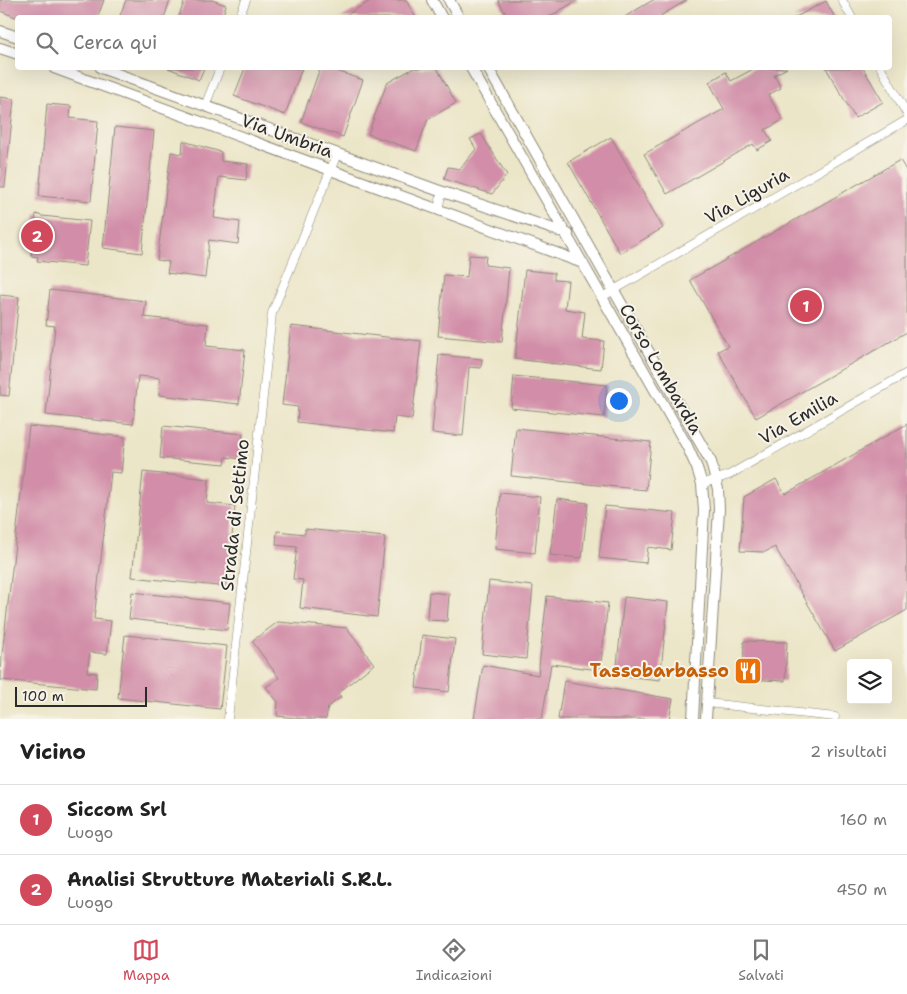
<!DOCTYPE html>
<html lang="it">
<style>
:root{--surface:#fff;--page:#f2f2f2;--text:#222;--muted:#767676;--line:#e0e0e0;--accent:#d1495b}
body{margin:0;font-family:"Shantell Sans",sans-serif;background:var(--page);color:var(--text)}
.controls{position:absolute;right:15px;bottom:15px;display:grid;overflow:hidden;border-radius:5px;box-shadow:0 5px 20px #0002}
.controls button{width:45px;height:45px;display:grid;place-items:center;padding:0;border:0;border-bottom:1px solid var(--line);background:var(--surface);color:var(--text);font:25px sans-serif}
.scale{position:absolute;left:15px;bottom:12px;width:132px;box-sizing:border-box;padding-left:5px;border:2px solid #2b2b2b;border-top:0;font-size:14px;line-height:18px;white-space:nowrap;color:#2b2b2b;-webkit-text-stroke:4px #f7f3e8;paint-order:stroke}
.you{position:absolute;left:618px;top:400px;width:18px;height:18px;margin:-12px;border:4px solid #fff;border-radius:50%;background:#1a73e8;box-shadow:0 0 0 8px #1a73e833}
.badge{display:grid;place-items:center;width:32px;height:32px;border-radius:50%;background:var(--accent);color:#fff;font-size:16px;font-weight:700}
.pin{position:absolute;translate:-50% -50%;border:2px solid #fff;box-shadow:0 1px 5px #0006}
.list{margin:0;padding:0;list-style:none}
h2{display:flex;justify-content:space-between;align-items:center;height:65px;margin:0;padding:0 20px;font-size:21px}
h2 small{font-size:16px;font-weight:400;color:var(--muted)}
.list li{display:grid;grid-template-columns:32px 1fr auto;gap:15px;align-items:center;box-sizing:border-box;height:70px;padding:0 20px;border-top:1px solid var(--line)}
.list b{display:block;font-size:19px;white-space:nowrap}
.list p{margin:0;font-size:16px;white-space:nowrap;color:var(--muted)}
.list em{font-size:16px;font-style:normal;color:var(--muted)}
.icon{flex:none;width:28px;height:28px;fill:none;stroke:currentColor;stroke-width:2;stroke-linecap:round;stroke-linejoin:round}
.map{position:relative;flex:none;width:907px;height:719px;overflow:hidden}
.search{position:absolute;background:var(--surface);box-shadow:0 5px 20px #0002;left:15px;right:15px;top:15px;height:55px;display:flex;align-items:center;gap:12px;box-sizing:border-box;padding:0 18px;border-radius:5px;color:var(--muted);font-size:19px}
.sheet{height:205px;background:var(--surface)}
nav{display:flex;justify-content:space-around;align-items:center;box-sizing:border-box;height:70px;border-top:1px solid var(--line);background:var(--surface);font-size:14px;color:var(--muted)}
nav a{display:grid;justify-items:center;gap:2px}
nav .on{color:var(--accent)}
.map>svg:first-child{display:block}
.building{fill:#d28ea8}
.lines{fill:none;stroke-linecap:round;stroke-linejoin:round}
.minor-casing{stroke:#8c887a;stroke-width:9}
.tertiary-casing{stroke:#8c887a;stroke-width:12}
.minor{stroke:#fff;stroke-width:8}
.tertiary{stroke:#fff;stroke-width:10}
.labels{text-anchor:middle;dominant-baseline:central;stroke-width:4;stroke-linejoin:round;paint-order:stroke}
.street-label{font-size:18px;fill:#2b2b2b;stroke:#f7f3e8}
.food-label{font-size:18px;font-weight:bold;fill:#c56008;stroke:#f7f3e8;text-anchor:end}
</style>
<div class="map">
<svg width="907" height="719" viewBox="0 0 907 719">
<rect width="100%" height="100%" fill="#f7f3e8"/>
<filter id="ink" filterUnits="userSpaceOnUse"><feTurbulence type="fractalNoise" baseFrequency=".02" numOctaves="2"/><feDisplacementMap in="SourceGraphic" scale="10" xChannelSelector="R" yChannelSelector="G"/><feConvolveMatrix kernelMatrix="1 2 1 2 8 2 1 2 1" color-interpolation-filters="sRGB"/></filter>
<filter id="wash" filterUnits="userSpaceOnUse"><feTurbulence type="fractalNoise" baseFrequency=".0096" numOctaves="4" result="noise"/><feDisplacementMap in="SourceGraphic" scale="20" xChannelSelector="R" yChannelSelector="G"/><feGaussianBlur stdDeviation="1.12" result="paint"/><feColorMatrix in="noise" values="0 0 0 0 0 0 0 0 0 0 0 0 0 0 0 0 0 1.4 0 .05"/><feComposite in="paint" operator="in"/></filter>
<g filter="url(#wash)">
<rect width="100%" height="100%" fill="#ece6c9"/>
<g id="blocks">
<path class="building" d="M0,0H104L97,18H18L0,11Z
M126,0H170L164,18H119Z
M185,0H212L226,5L222,18H178Z
M372,0H406L416,18H341Z
M498,0H578L547,18H508Z
M653,0H687L657,18H623Z
M826,1L835,18H794Z
M168,68H204L199,80Z
M245,68H302L285,115L234,96Z
M320,68H328L363,80L343,137L301,122Z
M414,68H437L456,103L428,119L416,151L368,134L387,83Z
M755,68H787L774,75L781,88L768,95L783,120L765,130L772,141L757,150L753,144L667,194L644,154L724,109L709,82L726,72L731,81Z
M826,68H863L883,102L855,118Z
M0,97L14,99L5,187H0Z
M47,104L71,106L70,118L98,121L91,201L39,196Z
M115,127L154,131L142,253L103,248Z
M481,134L507,175L492,194L444,179L448,167L460,169L476,149L470,139Z
M611,137L663,228L620,253L568,162Z
M183,141L221,152V161L248,164L246,180L219,177L214,218L240,222L238,244L209,240L205,278L167,273L169,262L157,260L171,152L182,154Z
M900,160L907,172V332L756,418L718,351L728,346L690,280Z
M36,214L42,216L90,221L85,266L37,261L38,257L31,256Z
M469,255L486,256L485,265L509,268L502,342L438,336L444,275L467,277Z
M525,270L554,273V280L568,281L565,309L585,312L582,339L604,341L601,369L515,359Z
M50,290L146,301L144,317L208,324L206,346L245,350L239,404L159,395L160,378L138,376L133,424L46,415L55,326L46,325Z
M0,295L19,297L9,396L0,395Z
M291,326L421,341L412,419L395,417L393,433L297,422L298,407L282,405Z
M439,355L482,359L481,368L469,367L463,436L432,433Z
M514,376L607,385L604,417L511,408Z
M907,424V610L835,651L775,547L765,552L740,551L744,497L776,479L785,494Z
M29,426L125,437L121,473L111,472L94,619L111,621L107,654L90,652L87,672L97,673L96,689L1,680L2,654Z
M163,426L243,434L241,459L226,457L225,464L160,458Z
M516,428L651,442L646,490L511,476Z
M143,472L209,479L207,503L235,506L227,587L132,577Z
M500,493L540,497L535,553L495,549Z
M557,499L588,503L582,558L550,555Z
M605,506L675,513L671,550L648,547L646,563L599,558Z
M305,529L385,537L377,617L300,608L303,580L293,579L297,547L276,545L277,531L305,534Z
M489,581L533,586L526,659L482,654Z
M132,592L230,603L227,630L129,619Z
M429,592L449,594L447,621L427,620Z
M547,596L608,603L600,670L551,664L542,719H474L483,665L538,675Z
M624,597L668,602L660,680L616,675Z
M278,622L347,628L374,664L338,693L341,697L328,707L326,719H305L277,716L278,702L266,687L279,678L252,641Z
M125,635L227,646L220,709L118,698Z
M422,635L455,639L449,692L416,688Z
M744,641L787,642L785,681L743,679Z
M564,681L673,699L669,719H558Z"/>
</g>
</g>
<g filter="url(#ink)">
<use href="#blocks" fill-opacity="0" stroke="#8c887a" stroke-width="1"/>
<g class="lines">
<g class="minor-casing">
<path id="minor" d="M842,0L852,18
M239,18L246,0
M881,68L907,114
M205,106L220,68
M438,209L442,192
M602,297L907,120
M702,484L729,475L907,373
M707,703L835,717
M228,719L272,313L337,154"/>
</g>
<g class="tertiary-casing">
<path id="tertiary" d="M432,0L442,18
M449,0L459,18
M0,31L18,37
M0,48L18,54
M54,68L583,263
M101,68L437,190L568,234
M471,68L687,446L697,468L702,484L704,510L693,719
M488,68L711,462L718,489L719,509L706,719"/>
</g>
<use href="#minor" class="minor"/>
<use href="#tertiary" class="tertiary"/>
</g>
</g>
<defs>
<g id="restaurant-square" transform="scale(1.4375)"><rect x="-9" y="-9" width="18" height="18" rx="4" fill="#e8710a" stroke="#f7f3e8"/><path d="M-5-6h1v4h1v-4h1v4h1v-4h1v5L-1.5 .5V6h-2V.5L-5-1ZM5-6V6H3V1.5H1.5Q1.5-4 5-6Z" fill="#fff"/></g>
</defs>
<g fill-rule="evenodd">
<use href="#restaurant-square" x="748" y="671"/>
</g>
<g class="labels">
<g class="street-label">
<text transform="translate(287 136) rotate(20)">Via Umbria</text>
<text transform="translate(747 196) rotate(-30)">Via Liguria</text>
<text transform="translate(661 369) rotate(60)">Corso Lombardia</text>
<text transform="translate(798 418) rotate(-30)">Via Emilia</text>
<text transform="translate(235 515) rotate(-84)">Strada di Settimo</text>
</g>
<g class="food-label">
<text x="729" y="671">Tassobarbasso</text>
</g>
</g>
</svg>
<div class="controls">
<button><svg class="icon" aria-label="layers" viewBox="0 0 24 24"><path d="M12 4l9 5-9 5-9-5zM3 14l9 5 9-5"/></svg></button>
</div>
<div class="scale">100 m</div>
<div class="you"></div>
<div class="pin badge" style="left:806px;top:306px">1</div>
<div class="pin badge" style="left:37px;top:236px">2</div>
<div class="search"><svg class="icon" aria-label="search" viewBox="0 0 24 24"><circle cx="10" cy="10" r="6"/><path d="M15 15l6 6"/></svg>Cerca qui</div>
</div>
<section class="sheet">
<h2>Vicino<small>2 risultati</small></h2>
<ul class="list">
<li><span class="badge">1</span><div><b>Siccom Srl</b><p>Luogo</p></div><em>160 m</em></li>
<li><span class="badge">2</span><div><b>Analisi Strutture Materiali S.R.L.</b><p>Luogo</p></div><em>450 m</em></li>
</ul>
</section>
<nav>
<a class="on"><svg class="icon" aria-label="map" viewBox="0 0 24 24"><path d="M3 6l6-2 6 2 6-2v14l-6 2-6-2-6 2zM9 4v14M15 6v14"/></svg>Mappa</a>
<a><svg class="icon" aria-label="directions" viewBox="0 0 24 24"><path d="M12 3l9 9-9 9-9-9zM9 14v-3h6M13 9l2 2-2 2"/></svg>Indicazioni</a>
<a><svg class="icon" aria-label="saved" viewBox="0 0 24 24"><path d="M7 4h10v16l-5-4-5 4z"/></svg>Salvati</a>
</nav>
